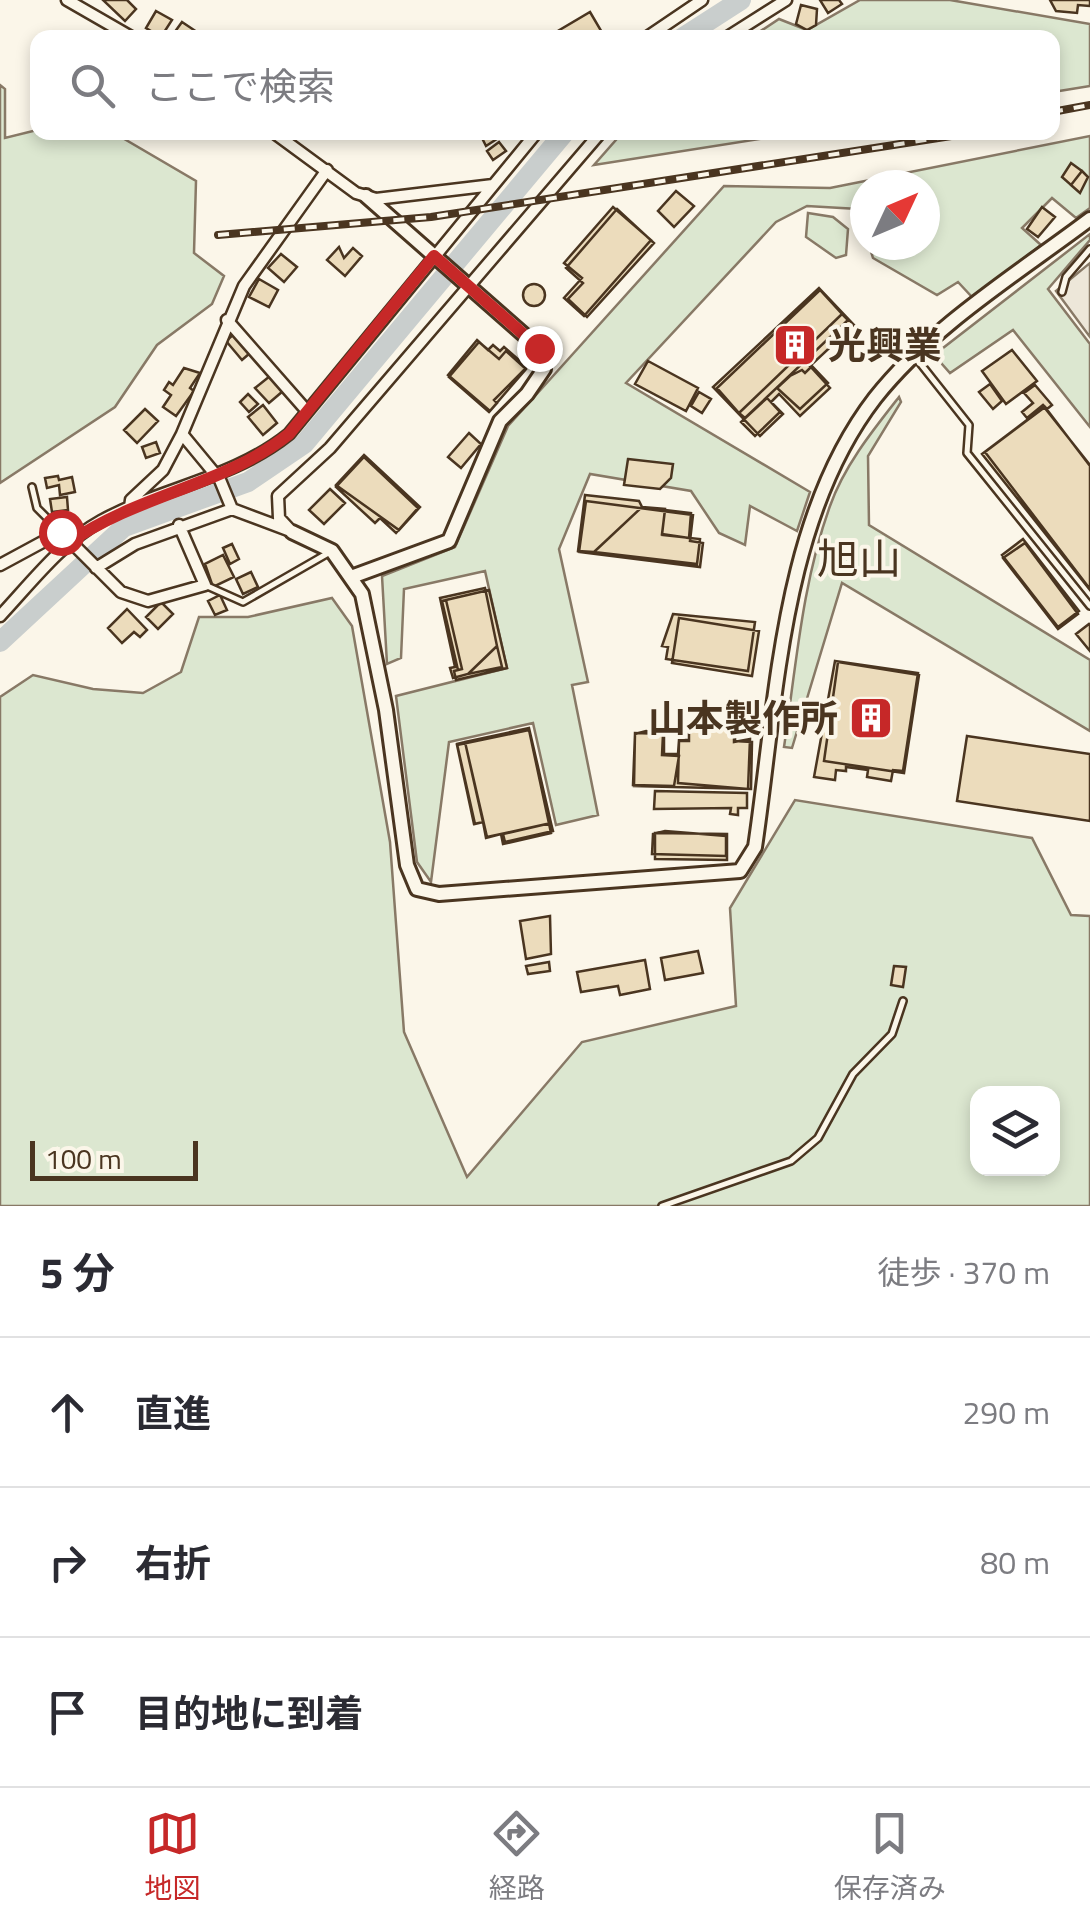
<!DOCTYPE html>
<html lang="ja">
<meta charset="utf-8">
<style>
:root{--surface:#fff;--page:#f7f7f7;--text:#2b2b33;--muted:#7c7c81;--line:#e1e1e2;--accent:#c62828}
body{margin:0;font-family:"Titillium Web","Noto Sans JP",sans-serif;background:var(--page);color:var(--text)}
.controls{position:absolute;right:30px;bottom:30px;display:grid;overflow:hidden;border-radius:20px;box-shadow:0 5px 15px #0003}
.controls button{width:90px;height:90px;display:grid;place-items:center;padding:0;border:0;border-bottom:2px solid var(--line);background:var(--surface);color:var(--text);font:50px sans-serif}
.compass{position:absolute;left:850px;top:170px;width:90px;height:90px;border-radius:50%;background:var(--surface);box-shadow:0 5px 15px #0003;rotate:46deg}
.scale{position:absolute;left:30px;bottom:25px;width:168px;box-sizing:border-box;padding-left:10px;border:5px solid #4a3520;border-top:0;font-size:28px;line-height:35px;white-space:nowrap;color:#4a3520;-webkit-text-stroke:8px #fbf6e9;paint-order:stroke}
.stop{position:absolute;width:30px;height:30px;margin:-22px;border:8px solid #c62828;border-radius:50%;background:#fff}
.stop.end{background:#c62828;border-color:#fff;box-shadow:0 2px 10px #0008}
.list{margin:0;padding:0;list-style:none}
h2{display:flex;justify-content:space-between;align-items:center;height:130px;margin:0;padding:0 40px;font-size:42px}
h2 small{font-size:32px;font-weight:400;color:var(--muted)}
.list li{display:grid;grid-template-columns:65px 1fr auto;gap:30px;align-items:center;box-sizing:border-box;height:150px;padding:0 40px;border-top:2px solid var(--line)}
.list b{display:block;font-size:38px;white-space:nowrap}
.list em{font-size:32px;font-style:normal;color:var(--muted)}
.icon{flex:none;width:55px;height:55px;fill:none;stroke:currentColor;stroke-width:2;stroke-linecap:round;stroke-linejoin:round}
.map{position:relative;flex:none;width:1090px;height:1206px;overflow:hidden}
.search{position:absolute;background:var(--surface);box-shadow:0 5px 15px #0003;left:30px;right:30px;top:30px;height:110px;display:flex;align-items:center;gap:25px;box-sizing:border-box;padding:0 35px;border-radius:20px;color:var(--muted);font-size:38px}
.sheet{height:580px;background:var(--surface)}
nav{display:flex;justify-content:space-around;align-items:center;box-sizing:border-box;height:140px;border-top:2px solid var(--line);background:var(--surface);font-size:28px;color:var(--muted)}
nav a{display:grid;justify-items:center;gap:5px}
nav .on{color:var(--accent)}
.map>svg:first-child{display:block}
.green{fill:#dce7d0;stroke:#887966;stroke-width:2.5;fill-rule:evenodd}
.parking{fill:#ede7d9;stroke:#887966;stroke-width:2.5}
.lines{fill:none;stroke-linecap:round;stroke-linejoin:round}
.river{stroke:#c9cecd;stroke-width:20}
.building{fill:#ecdcbc;stroke:#4a3520;stroke-width:2.5}
.service-casing{stroke:#4a3520;stroke-width:10}
.minor-casing{stroke:#4a3520;stroke-width:15}
.tertiary-casing{stroke:#4a3520;stroke-width:18}
.service{stroke:#fbf6e9;stroke-width:5}
.minor{stroke:#fbf6e9;stroke-width:10}
.tertiary{stroke:#fbf6e9;stroke-width:12}
.rail-casing{stroke:#4a3520;stroke-width:8}
.rail{stroke:#fbf6e9;stroke-width:4;stroke-dasharray:11;stroke-linecap:butt}
.route{stroke:#c62828;stroke-width:12}
.labels{text-anchor:middle;dominant-baseline:central;stroke-width:8;stroke-linejoin:round;paint-order:stroke}
.poi-label{font-size:38px;font-weight:bold;fill:#4a3520;stroke:#fbf6e9;text-anchor:start}
.quarter-label{font-size:42px;fill:#4a3520;stroke:#fbf6e9}
</style>
<div class="map">
<svg width="1090" height="1206" viewBox="0 0 1090 1206">
<rect width="100%" height="100%" fill="#fbf6e9"/>
<path class="green" d="M860,0H950L1090,24V86L1053,92L1052,38H750L779,19L807,30Z
M0,85L5,89V138L37,130L114,133L196,181L194,253L224,276L212,304L157,345L115,407L0,483Z
M622,133V132L798,133L594,165Z
M1090,136V208L1076,218L1052,198L1022,228L1041,245L973,298L958,282L937,295L873,258L869,245H925V185H865V231L858,209L807,206L776,222L626,383L810,492L797,531L750,506L745,545L719,533L691,491L590,474L559,549L588,682L572,685L598,815L556,825L533,723L449,742L431,882L417,862L396,696L507,668L485,571L404,589L401,658L387,664L382,576L455,547L508,426L724,186L830,188Z
M808,213L833,217L848,229L846,255L836,258L806,237Z
M1090,234V240L1048,289L1090,344V427L1013,330L950,373L934,355Z
M899,397L901,402L868,456L869,525L1090,660V731L842,583L792,748L784,747C796,667 802,583 830,506C844,466 873,430 899,397Z
M332,598L352,626L390,842L404,1032L467,1177L582,1042L736,1006L730,908L795,800L1032,838L1071,915L1090,916V1206H0V697L33,675L93,689L143,693L181,672L199,617H248ZM978,1094H1052V1168H978Z"/>
<path class="parking" d="M1090,263V337L1056,291Z"/>
<g class="lines">
<path class="river" d="M682,38L741,0
M0,642L124,527L248,482L304,444L565,132"/>
</g>
<path class="building" d="M103,0H127L136,9L125,21Z
M820,0H839L842,4L828,13Z
M1050,0H1090V6L1078,5L1077,13L1056,11Z
M801,5L817,9L816,25L807,30L796,24Z
M156,11L172,20L161,37L146,28Z
M590,12L603,34L597,38H546Z
M182,22L197,32L193,38L174,33Z
M479,132H506V133L486,146Z
M499,142L506,151L493,160L487,151Z
M1071,163L1082,171L1071,185L1062,177Z
M1082,171L1088,177L1080,193L1071,185Z
M676,191L694,206L674,227L658,211Z
M613,207L651,240L584,316L564,298L582,278L564,263Z
M1042,207L1055,217L1038,237L1027,229Z
M617,209L654,243L587,317L568,299L583,283L566,268Z
M339,247L344,258L353,248L362,256L345,276L327,260Z
M281,254L297,267L284,282L268,268Z
M259,279L278,290L269,307L249,297Z
M523 295a11 11 0 1 1 22 0a11 11 0 1 1-22 0Z
M819,288L854,325L810,366L830,388L800,416L779,394L771,402L783,414L760,436L713,387Z
M820,290L842,314L739,413L717,388Z
M842,314L848,320L745,418L739,413Z
M234,334L250,353L242,360L226,341Z
M477,340L488,350L493,345L500,351L504,347L527,367L494,400L497,403L490,411L448,375Z
M479,342L499,359L506,351L526,369L489,412L449,377Z
M1012,350L1037,381L1006,404L982,371Z
M648,361L698,388L686,411L635,384Z
M812,366L828,383L800,409L777,388L790,376L802,370L805,373Z
M184,368L200,373L190,388L194,391L176,416L163,407L171,395L164,390L169,382L173,385Z
M270,376L283,391L269,403L255,388Z
M990,384L1002,401L993,409L979,392Z
M1035,385L1052,405L1047,409L1043,405L1027,418L1022,412L1033,403L1024,393Z
M699,392L711,399L702,413L691,406Z
M248,394L258,404L249,412L240,402Z
M767,398L780,412L755,436L741,422Z
M263,405L277,423L263,435L248,417Z
M1044,407L1090,465V590L982,454Z
M1045,407L1090,466V589L985,452Z
M145,409L158,421L137,443L124,430Z
M469,433L481,444L461,468L448,457Z
M156,442L160,453L146,458L142,447Z
M364,455L420,507L399,530L336,485Z
M364,457L418,508L396,533L380,518L375,523L336,487Z
M628,459L673,464L671,478L660,489L624,485Z
M58,476L59,480L72,477L75,492L60,495L59,485L47,488L45,478Z
M330,489L345,503L324,524L309,510Z
M585,495L639,501L642,507L594,552L578,551Z
M67,497L68,510L52,512L50,499Z
M586,501L693,515L690,541L703,543L700,567L579,552Z
M642,507L665,509L662,535L700,539L697,564L594,552Z
M665,510L691,513L689,538L662,534Z
M1023,539L1079,611L1058,627L1002,555Z
M1025,543L1078,614L1058,629L1003,558Z
M232,544L239,559L230,564L223,548Z
M223,555L234,577L213,587L205,564Z
M251,572L258,587L243,594L236,579Z
M485,588L497,646L468,674L453,678L450,668L455,667L440,598Z
M489,590L507,668L456,680L454,671L462,669L446,600Z
M220,595L227,610L215,615L208,601Z
M446,600L462,669L458,670L442,601Z
M161,602L173,614L158,629L146,617Z
M127,609L147,630L140,637L134,632L122,643L108,628Z
M673,614L755,622L748,671L666,659L668,647L662,646Z
M679,618L759,631L752,676L672,663Z
M1089,624L1090,625V651L1076,634Z
M497,646L502,667L468,674Z
M835,661L918,673L903,771L893,770L891,781L867,777L868,770L846,767V771L836,770L835,780L814,777Z
M838,662L919,675L904,773L824,761Z
M689,722L735,724V741L752,742L751,789L634,786L635,733L664,734V754H678L679,740H689Z
M734,724V742L750,739L748,789L678,783L679,741H689V725Z
M529,728L551,823L487,837L465,742Z
M529,730L551,833L503,844L501,834L486,838L483,822L474,824L457,745Z
M646,731L663,734L662,755L679,756L674,786L633,785L635,734Z
M967,736L1090,754V821L957,801Z
M465,742L483,822L475,824L457,744Z
M655,791L747,793V808H738V815L730,814L731,808L654,809Z
M551,823L553,831L505,842L503,834Z
M665,831L726,836V856L652,854L653,834Z
M655,833L727,834V860L655,859Z
M550,916L551,954L526,959L520,921Z
M698,951L703,973L665,980L661,958Z
M645,960L650,989L620,995L618,986L581,992L577,972Z
M549,962L550,971L528,974L526,966Z
M894,966L906,967L903,987L891,985Z"/>
<g class="lines">
<g class="service-casing">
<path id="service" d="M1062,292L1066,277L1090,249
M916,358L969,425L967,453L1090,606
M32,487L37,508L61,532
M205,585L243,602L330,552
M662,1206L791,1161L818,1138L853,1074L892,1034L903,1001"/>
</g>
<g class="minor-casing">
<path id="minor" d="M67,0L133,38
M646,38L702,0
M726,38L786,0
M273,132L356,193L376,199L493,185
M227,320L306,410
M130,507L131,500L163,470L182,434
M288,530L232,509L220,480L182,434L244,286L327,170
M292,532L279,518L278,496L330,448L601,132
M0,565L61,532L121,592L148,601L205,585L179,525
M96,568L135,544L232,509
M0,616C31,583 61,543 101,521C163,487 233,479 289,434L537,132"/>
</g>
<g class="tertiary-casing">
<path id="tertiary" d="M292,532L332,551L362,594L386,710L407,865L417,889L439,894L740,871L755,847C777,700 781,520 875,398C932,326 1017,274 1090,219
M354,576L449,541L500,421L527,394L544,369L539,348L366,196"/>
</g>
<use href="#service" class="service"/>
<use href="#minor" class="minor"/>
<use href="#tertiary" class="tertiary"/>
<g class="rail-casing">
<path id="rail" d="M1052,112L1090,105
M218,235L431,217L977,132"/>
</g>
<use href="#rail" class="rail"/>
</g>
<g class="lines">
<path class="route" d="M61,532L70,542C139,494 224,486 289,434L434,256L539,348"/>
</g>
<defs>
<g id="building-square" transform="scale(2.25)"><rect x="-9" y="-9" width="18" height="18" rx="4" fill="#c62828" stroke="#fbf6e9"/><path d="M-4-6H4V6H1V3H-1V6H-4ZM-2.5-4.3h1.7v1.8h-1.7ZM.8-4.3h1.7v1.8H.8ZM-2.5-1h1.7V.8h-1.7ZM.8-1h1.7V.8H.8Z" fill="#fff"/></g>
</defs>
<g fill-rule="evenodd">
<use href="#building-square" x="795" y="345"/>
<use href="#building-square" x="871" y="718"/>
</g>
<g class="labels">
<g class="poi-label">
<text x="828" y="345">光興業</text>
<text x="838" y="718" text-anchor="end">山本製作所</text>
</g>
<g class="quarter-label">
<text x="859" y="558">旭山</text>
</g>
</g>
</svg>
<div class="controls">
<button><svg class="icon" aria-label="layers" viewBox="0 0 24 24"><path d="M12 4l9 5-9 5-9-5zM3 14l9 5 9-5"/></svg></button>
</div>
<svg class="compass" viewBox="-18 -18 36 36"><path d="M0-13l5 13h-10z" fill="#e53935"/><path d="M0 13l5-13h-10z" fill="#7c7c81"/></svg>
<div class="scale">100 m</div>
<div class="stop" style="left:61px;top:532px"></div>
<div class="stop end" style="left:539px;top:348px"></div>
<div class="search"><svg class="icon" aria-label="search" viewBox="0 0 24 24"><circle cx="10" cy="10" r="6"/><path d="M15 15l6 6"/></svg>ここで検索</div>
</div>
<section class="sheet">
<h2>5 分<small>徒歩 · 370 m</small></h2>
<ul class="list">
<li><svg class="icon" aria-label="ahead" viewBox="0 0 24 24"><path d="M12 20V5M6 11l6-6 6 6"/></svg><div><b>直進</b></div><em>290 m</em></li>
<li><svg class="icon" aria-label="right" viewBox="0 0 24 24"><path d="M7 20v-9h11M14 6l5 5-5 5"/></svg><div><b>右折</b></div><em>80 m</em></li>
<li><svg class="icon" aria-label="arrive" viewBox="0 0 24 24"><path d="M6 21V4h12l-3 4 3 4H6"/></svg><div><b>目的地に到着</b></div></li>
</ul>
</section>
<nav>
<a class="on"><svg class="icon" aria-label="map" viewBox="0 0 24 24"><path d="M3 6l6-2 6 2 6-2v14l-6 2-6-2-6 2zM9 4v14M15 6v14"/></svg>地図</a>
<a><svg class="icon" aria-label="directions" viewBox="0 0 24 24"><path d="M12 3l9 9-9 9-9-9zM9 14v-3h6M13 9l2 2-2 2"/></svg>経路</a>
<a><svg class="icon" aria-label="saved" viewBox="0 0 24 24"><path d="M7 4h10v16l-5-4-5 4z"/></svg>保存済み</a>
</nav>
